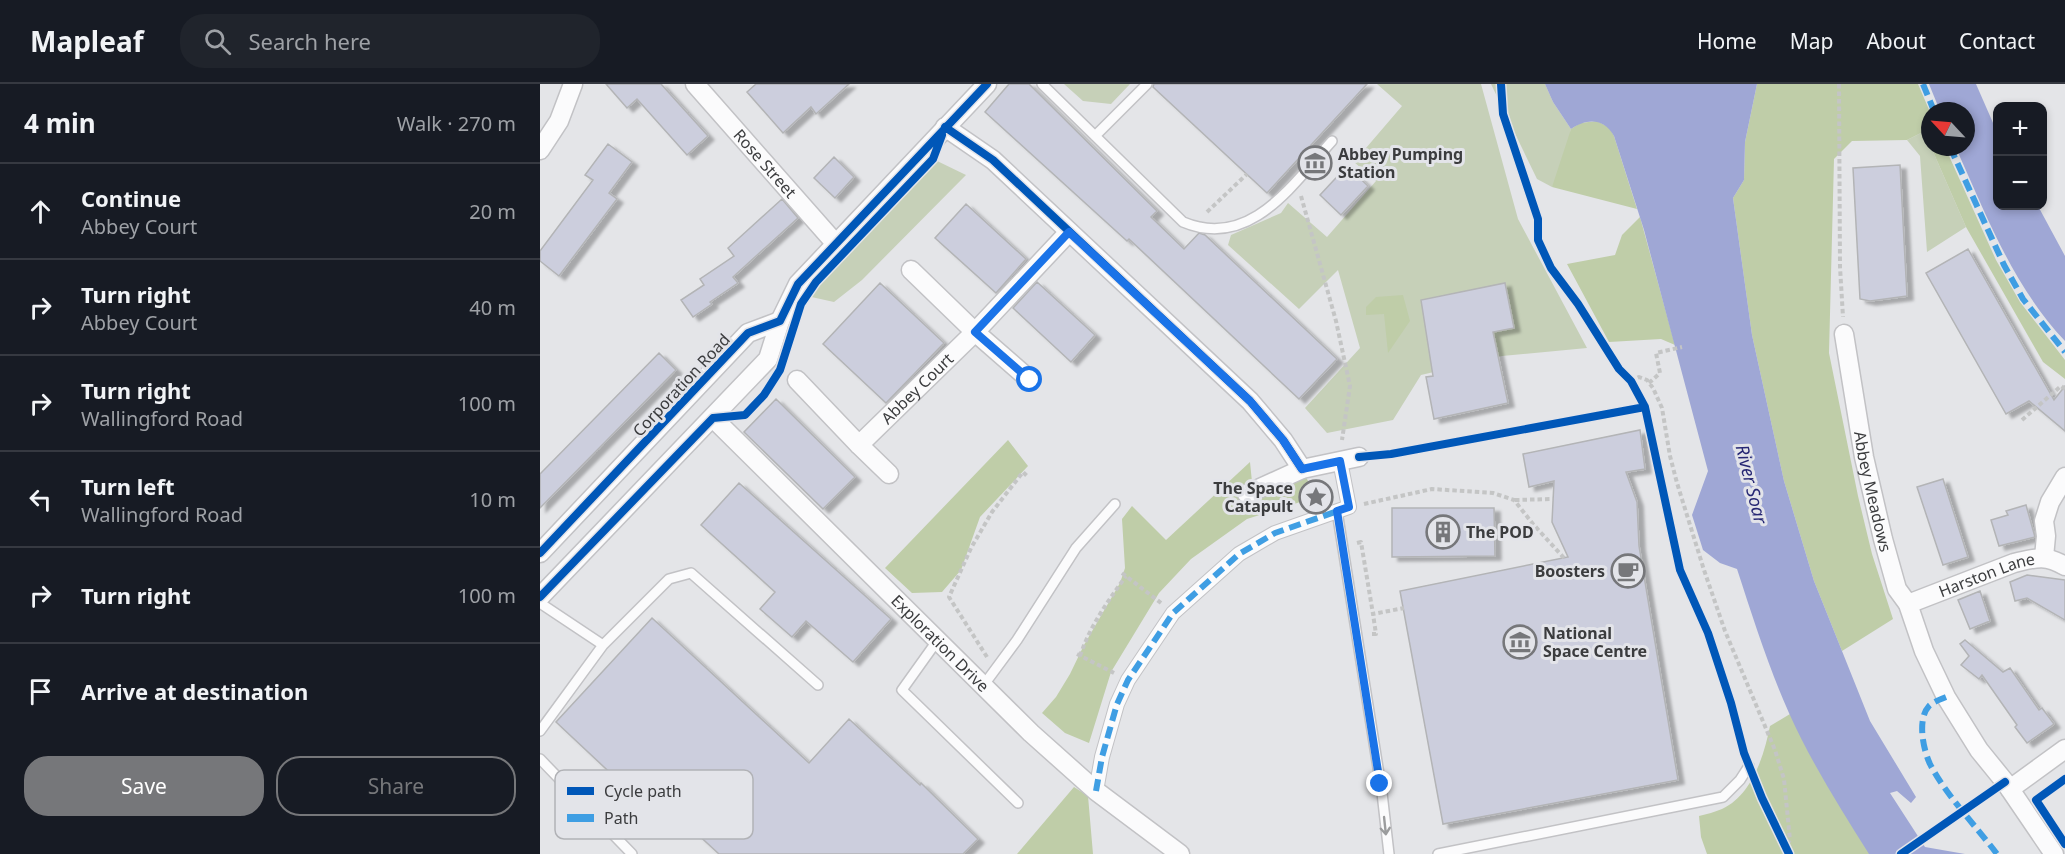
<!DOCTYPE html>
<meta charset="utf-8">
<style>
:root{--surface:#171b24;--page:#20242c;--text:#f1f3f6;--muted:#9ea1a6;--line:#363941;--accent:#76777a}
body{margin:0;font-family:"Noto Sans",sans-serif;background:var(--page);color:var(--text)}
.controls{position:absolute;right:18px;top:18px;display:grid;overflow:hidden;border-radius:12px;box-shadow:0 3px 9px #0003}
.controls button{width:54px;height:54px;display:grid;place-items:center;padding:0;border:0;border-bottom:2px solid var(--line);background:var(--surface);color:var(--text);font:30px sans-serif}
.compass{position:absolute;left:1381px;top:18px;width:54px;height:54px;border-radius:50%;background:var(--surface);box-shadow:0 3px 9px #0003;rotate:296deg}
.stop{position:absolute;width:18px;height:18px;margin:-14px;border:4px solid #1a73e8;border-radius:50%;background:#fff}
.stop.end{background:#1a73e8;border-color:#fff;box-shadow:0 2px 6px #0008}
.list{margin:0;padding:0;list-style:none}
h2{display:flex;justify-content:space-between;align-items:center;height:78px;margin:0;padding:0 24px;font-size:26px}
h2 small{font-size:20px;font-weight:400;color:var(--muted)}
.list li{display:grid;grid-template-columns:39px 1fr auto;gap:18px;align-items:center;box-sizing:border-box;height:96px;padding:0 24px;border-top:2px solid var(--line)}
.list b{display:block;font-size:22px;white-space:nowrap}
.list p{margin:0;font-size:20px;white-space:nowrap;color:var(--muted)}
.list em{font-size:20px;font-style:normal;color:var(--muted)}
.actions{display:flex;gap:12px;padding:18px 24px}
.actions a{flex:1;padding:14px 0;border:2px solid var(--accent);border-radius:24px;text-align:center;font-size:21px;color:var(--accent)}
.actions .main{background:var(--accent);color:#fff}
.icon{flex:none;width:33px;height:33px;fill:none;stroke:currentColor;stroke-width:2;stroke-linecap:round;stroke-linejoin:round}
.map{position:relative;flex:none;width:1525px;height:770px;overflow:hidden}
header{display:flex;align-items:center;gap:36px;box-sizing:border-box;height:84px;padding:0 30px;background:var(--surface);border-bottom:2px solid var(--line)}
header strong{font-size:28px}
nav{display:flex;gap:33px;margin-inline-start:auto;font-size:21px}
.search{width:420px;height:54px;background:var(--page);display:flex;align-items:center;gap:15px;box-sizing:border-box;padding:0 21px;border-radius:24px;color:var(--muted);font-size:22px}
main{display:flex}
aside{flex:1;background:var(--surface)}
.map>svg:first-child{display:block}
.green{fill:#c6d0b8}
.forest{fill:#bfcda8}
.water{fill:#9fa7d5}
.building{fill:#cccedd;stroke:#b3b4b6;stroke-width:1.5;filter:url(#shadow)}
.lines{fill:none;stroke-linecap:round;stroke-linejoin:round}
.service-casing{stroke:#c2c2c5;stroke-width:12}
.pedestrian-casing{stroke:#c2c2c5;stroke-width:16}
.minor-casing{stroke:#c2c2c5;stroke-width:21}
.path{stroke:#c4c5c5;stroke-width:4;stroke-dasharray:4.5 3;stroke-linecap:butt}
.service{stroke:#fbfbfc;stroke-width:9}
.pedestrian{stroke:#fbfbfc;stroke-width:14}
.minor{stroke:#fbfbfc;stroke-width:18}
.quiet{stroke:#3f9ee3;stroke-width:6;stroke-dasharray:12 6;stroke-linecap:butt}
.cycleway-casing{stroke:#e3e4e9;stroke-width:11}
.cycleway{stroke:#0057b8;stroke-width:8}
.oneway{stroke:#9b9c9d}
.route{stroke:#1a73e8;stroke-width:8}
.labels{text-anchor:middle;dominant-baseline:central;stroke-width:6;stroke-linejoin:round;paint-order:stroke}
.poi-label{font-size:16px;font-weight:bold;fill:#3b3c3e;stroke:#e3e4e9;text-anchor:start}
.street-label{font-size:16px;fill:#3b3c3e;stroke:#e3e4e9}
.water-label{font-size:18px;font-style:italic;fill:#262774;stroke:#e3e4e9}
.key{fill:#e3e4e9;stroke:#b1b2b6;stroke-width:1.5}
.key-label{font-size:16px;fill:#3b3c3e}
</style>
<header>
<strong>Mapleaf</strong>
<div class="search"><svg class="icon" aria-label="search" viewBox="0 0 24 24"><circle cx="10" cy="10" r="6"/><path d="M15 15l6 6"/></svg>Search here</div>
<nav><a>Home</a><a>Map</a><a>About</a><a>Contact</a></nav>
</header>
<main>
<aside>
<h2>4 min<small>Walk · 270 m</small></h2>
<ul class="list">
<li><svg class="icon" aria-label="ahead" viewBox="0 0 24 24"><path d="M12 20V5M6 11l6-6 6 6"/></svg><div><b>Continue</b><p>Abbey Court</p></div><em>20 m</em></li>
<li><svg class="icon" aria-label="right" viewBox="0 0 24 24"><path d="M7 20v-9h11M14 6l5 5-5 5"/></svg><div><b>Turn right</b><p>Abbey Court</p></div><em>40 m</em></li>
<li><svg class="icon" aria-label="right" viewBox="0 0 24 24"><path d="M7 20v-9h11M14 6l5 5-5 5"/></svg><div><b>Turn right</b><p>Wallingford Road</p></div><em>100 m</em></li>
<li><svg class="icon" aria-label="left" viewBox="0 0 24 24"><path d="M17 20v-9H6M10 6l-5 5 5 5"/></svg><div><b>Turn left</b><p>Wallingford Road</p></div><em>10 m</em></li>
<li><svg class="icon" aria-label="right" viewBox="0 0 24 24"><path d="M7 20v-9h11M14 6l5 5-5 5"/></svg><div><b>Turn right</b></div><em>100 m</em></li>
<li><svg class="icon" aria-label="arrive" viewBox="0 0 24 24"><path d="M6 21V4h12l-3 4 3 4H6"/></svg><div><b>Arrive at destination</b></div></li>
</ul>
<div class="actions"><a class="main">Save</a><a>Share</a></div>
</aside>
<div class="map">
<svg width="1525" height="770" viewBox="0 0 1525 770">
<defs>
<filter id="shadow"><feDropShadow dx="6" dy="4" stdDeviation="1.5" flood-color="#0004"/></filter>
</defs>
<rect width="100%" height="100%" fill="#e4e5e8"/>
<path class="green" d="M524,0H590L571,20L543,17Z
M837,0H941L978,135L1047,264L962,272L881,291L853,336L787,349L765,324L820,264L798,186L759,225L688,161L691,151L741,129L748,119L787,153L836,97L814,78L862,22Z
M951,0H1005L1013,18L1031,45L1024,83L1012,103L997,95Z
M1383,48L1391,63L1426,143L1387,168L1380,72L1367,56Z
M393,75L426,91L322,196L294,218L267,212Z"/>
<path class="forest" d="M1217,0H1378L1390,28V60L1383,48L1367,56L1312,57L1294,75L1289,269L1318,412L1332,470L1353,535L1302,567L1274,497L1244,397L1212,251L1193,114L1204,96L1205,58Z
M1057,37L1070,44L1074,52L1097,125L1012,103L1031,45L1040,39Z
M1391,63H1405L1456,176L1480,218L1525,276V295L1503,278L1426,143Z
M1100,133L1135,261L1121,255L1069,258L1027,180L1075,171L1082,151Z
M863,211L870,237L848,269L844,230L826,231V223L836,213Z
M468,356L488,382L440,433L421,486L402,508L372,509L345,484Z
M710,378L714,418L762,385L776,413L707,435L651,475L619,509L571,588L549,659L525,649L502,629L516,613L530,590L544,561L580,499L585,484L582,435L592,422L626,456Z
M1250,630L1330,770H1167L1161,753L1159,732C1167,730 1175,728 1182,725C1212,711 1224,672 1230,642Z
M534,703L548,712L553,770H477Z"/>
<path class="water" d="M1005,0H1217L1205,58L1204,96L1193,114L1212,251L1244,397L1274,497L1330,637L1376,713L1371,719L1357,707L1350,709L1385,763L1425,770H1329C1300,724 1271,678 1249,629C1228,582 1213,534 1197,485L1180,479L1163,466L1152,431L1168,387L1104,146L1074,52C1064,34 1047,34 1031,45L1013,18Z
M1389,0H1436L1457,48L1458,122H1498L1525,172V257C1475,204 1449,138 1420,73L1416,63H1426V27H1400Z"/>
<path class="building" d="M66,0H121L168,52L147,71L97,15L87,24Z
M216,0H309L276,30L271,23L243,49L207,8Z
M469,0H489L617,127L611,133L644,165L659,149L665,151L797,275L759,315L589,155L587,157L445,28Z
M614,0H827L727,109L613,3Z
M68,60L92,78L69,109L77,115L19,192L0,177V167L53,96L45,91Z
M294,73L314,93L295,114L274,94Z
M1360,81L1367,212L1330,217L1320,215L1313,84Z
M807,82L828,102L801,131L780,111Z
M242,115L258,134L193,193L198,199L170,218L172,220L153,233L141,216L164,201L160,195L194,172L188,164Z
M426,120L486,175L456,209L395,154Z
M1428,165L1514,316L1525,302V347L1489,317L1466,330L1386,189Z
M497,198L555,251L531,278L473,224Z
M340,199L404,259L346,319L283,260Z
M965,199L974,244L953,248L968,319L894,335L886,293L893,292L881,216Z
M119,269L136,286L0,424V390Z
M236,315L315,393L283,425L204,348Z
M1100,346L1105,385L1086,388L1097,418L1099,462L1138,696L903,740L860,507L1028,473L1012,438L1014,397L989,403L983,370Z
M1403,395L1428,473L1403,481L1377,403Z
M199,399L351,535L313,578L266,537L252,553L220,525L235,508L161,441Z
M1486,421L1495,453L1459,462L1451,436L1468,431L1466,427Z
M852,424H954L955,472L852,473Z
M1487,491L1525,496V536L1487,514L1475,517L1470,498Z
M1440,507L1450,537L1430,545L1418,516Z
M112,534L269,679L309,635L380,701L381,699L438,755L423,770H179L90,688L80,698L16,638Z
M1425,556L1463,588L1470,584L1499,626L1502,624L1514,640L1487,659L1475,643L1477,641L1442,591L1439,595L1421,581L1429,572L1420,560Z"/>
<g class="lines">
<g class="service-casing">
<path id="service" d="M502,0L643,138C710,166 752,101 792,57
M555,52L607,0
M797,427L842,709L849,770
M0,519L63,561L129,495L151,489L278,601
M397,557L362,606L478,719
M443,602L477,556L536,464L575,420
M0,647L63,561
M0,675L92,770
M898,770L1183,713L1200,696L1209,682"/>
</g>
<g class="pedestrian-casing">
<path id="pedestrian" d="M556,707L562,673L577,620L588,596L633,529L699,470L735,449L809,423L800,377"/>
</g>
<g class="minor-casing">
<g id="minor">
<path id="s1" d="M155,0L296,160"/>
<path d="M405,43L453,76L710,317L743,356L762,385"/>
<path d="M0,66L19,37L33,0"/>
<path d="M371,186L435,248L490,296"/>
<path id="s2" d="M1304,250L1324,373L1343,455L1357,505L1368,520L1384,567L1406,613L1439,666L1465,698L1514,770"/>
<path id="s3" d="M257,296L319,361L435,248L529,148"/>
<path id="s4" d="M173,334L491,649L556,707L640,770"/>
<path d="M319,361L349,390"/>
<path d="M707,410L762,385L819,373"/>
<path d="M0,469L208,249L240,237"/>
<path d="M1504,473L1506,452L1504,437L1510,418L1525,393"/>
<path d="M0,513L228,275L240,237L258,200L447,0"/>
<path id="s5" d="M1368,520L1474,479C1495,474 1505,470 1525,482"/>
<path d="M1470,705L1525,665"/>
</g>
</g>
<path class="path" d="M1299,0L1300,183L1303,233
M761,112L796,237L810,302L802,356
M667,128L707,90
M1091,297L1099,293L1107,296L1113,304L1122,324L1130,372L1137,399L1164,486L1185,547L1235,666L1244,695L1250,756L1246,761
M1109,299L1120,289L1116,269L1142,263
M1482,336L1521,302L1525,305
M975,416L1013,415
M824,420L892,405L953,409L974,416L993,440L1024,474
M817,459L821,458L833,530L864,524
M582,489L621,519
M832,550H836L833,530
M537,570L574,589
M540,572C550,542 568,517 586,492
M447,573L409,513L431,464L452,428L483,388L487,392"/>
<use href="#service" class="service"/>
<use href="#pedestrian" class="pedestrian"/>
<use href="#minor" class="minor"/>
<path class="quiet" d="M1383,0L1394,27
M1410,63L1464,181L1483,215L1525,268
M1406,613C1401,615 1393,618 1389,622C1377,635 1383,665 1390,680C1405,710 1436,742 1457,770
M556,707L562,673L577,620L588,596L633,529L699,470L735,449L809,423L800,377"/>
<g class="cycleway-casing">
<path id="cycleway" d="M961,0L963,30L998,135V156L1011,184L1038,220L1079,285L1091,297L1105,323L1140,486L1168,549L1191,619L1204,669L1222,714L1249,770
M405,43L453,76L710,317L743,356L762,385
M819,373L851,370L1105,323
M0,469L208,249L240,237L258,200L447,0
M0,513L173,334L205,331L224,311L240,286L261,220L276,198L393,75L402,51
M1525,695L1496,716L1525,760
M1361,770L1465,698"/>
</g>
<use href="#cycleway" class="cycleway"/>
</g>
<defs><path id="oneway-shaft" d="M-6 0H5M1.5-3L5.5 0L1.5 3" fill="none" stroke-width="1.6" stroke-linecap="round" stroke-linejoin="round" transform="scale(1.5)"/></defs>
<use class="oneway" href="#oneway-shaft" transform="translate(845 742) rotate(84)"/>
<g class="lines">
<path class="route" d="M490,296L435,248L529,148L710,317L743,356L762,385L800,377L809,423L797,427L840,700"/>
</g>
<defs>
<g id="museum-ring" transform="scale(1.725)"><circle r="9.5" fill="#e3e4e9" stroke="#76777a" stroke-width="1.5"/><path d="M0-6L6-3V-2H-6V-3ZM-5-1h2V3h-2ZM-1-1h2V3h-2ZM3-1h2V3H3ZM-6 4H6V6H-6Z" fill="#76777a"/></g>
<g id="sight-ring" transform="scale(1.725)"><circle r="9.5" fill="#e3e4e9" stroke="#76777a" stroke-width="1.5"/><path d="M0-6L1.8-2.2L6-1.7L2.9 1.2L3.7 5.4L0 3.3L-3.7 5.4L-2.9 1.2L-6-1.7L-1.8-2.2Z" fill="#76777a"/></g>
<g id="building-ring" transform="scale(1.725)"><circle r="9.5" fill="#e3e4e9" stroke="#76777a" stroke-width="1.5"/><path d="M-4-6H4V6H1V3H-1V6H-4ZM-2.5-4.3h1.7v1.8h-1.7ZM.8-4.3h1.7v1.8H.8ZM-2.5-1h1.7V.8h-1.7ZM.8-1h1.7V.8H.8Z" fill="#76777a"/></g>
<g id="cafe-ring" transform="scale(1.725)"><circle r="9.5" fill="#e3e4e9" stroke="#76777a" stroke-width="1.5"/><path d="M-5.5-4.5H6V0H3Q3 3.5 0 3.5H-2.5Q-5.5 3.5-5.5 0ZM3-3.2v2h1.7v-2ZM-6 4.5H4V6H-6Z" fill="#76777a"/></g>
</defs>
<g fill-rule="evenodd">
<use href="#museum-ring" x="775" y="79"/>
<use href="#sight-ring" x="776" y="413"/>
<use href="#building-ring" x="903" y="448"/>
<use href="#cafe-ring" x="1088" y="487"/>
<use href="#museum-ring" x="980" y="558"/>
</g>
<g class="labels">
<g class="poi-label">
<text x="798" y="70">Abbey Pumping<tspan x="798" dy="18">Station</tspan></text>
<text x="753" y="404" text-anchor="end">The Space<tspan x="753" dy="18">Catapult</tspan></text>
<text x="926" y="448">The POD</text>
<text x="1065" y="487" text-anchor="end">Boosters</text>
<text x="1003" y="549">National<tspan x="1003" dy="18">Space Centre</tspan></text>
</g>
<g class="street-label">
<text stroke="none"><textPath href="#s1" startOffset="106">Rose Street</textPath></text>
<text transform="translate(141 301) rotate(-47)">Corporation Road</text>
<text stroke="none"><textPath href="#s3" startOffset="171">Abbey Court</textPath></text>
<text stroke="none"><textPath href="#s2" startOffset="160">Abbey Meadows</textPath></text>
<text stroke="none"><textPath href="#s5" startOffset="84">Harston Lane</textPath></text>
<text stroke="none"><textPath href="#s4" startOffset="320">Exploration Drive</textPath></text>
</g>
<g class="water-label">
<text transform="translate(1212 400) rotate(76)">River Soar</text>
</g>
</g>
<rect x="15" y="686" width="198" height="69" rx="9" class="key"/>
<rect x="27" y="703" width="27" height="8" fill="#0057b8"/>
<rect x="27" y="730" width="27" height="8" fill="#3f9ee3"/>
<g class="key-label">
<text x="64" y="713">Cycle path</text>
<text x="64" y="740">Path</text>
</g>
</svg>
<div class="controls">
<button>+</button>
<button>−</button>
</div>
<svg class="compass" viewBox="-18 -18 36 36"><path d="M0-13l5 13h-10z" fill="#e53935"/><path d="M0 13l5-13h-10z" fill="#9ea1a6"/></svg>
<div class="stop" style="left:490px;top:296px"></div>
<div class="stop end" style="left:840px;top:700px"></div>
</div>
</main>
